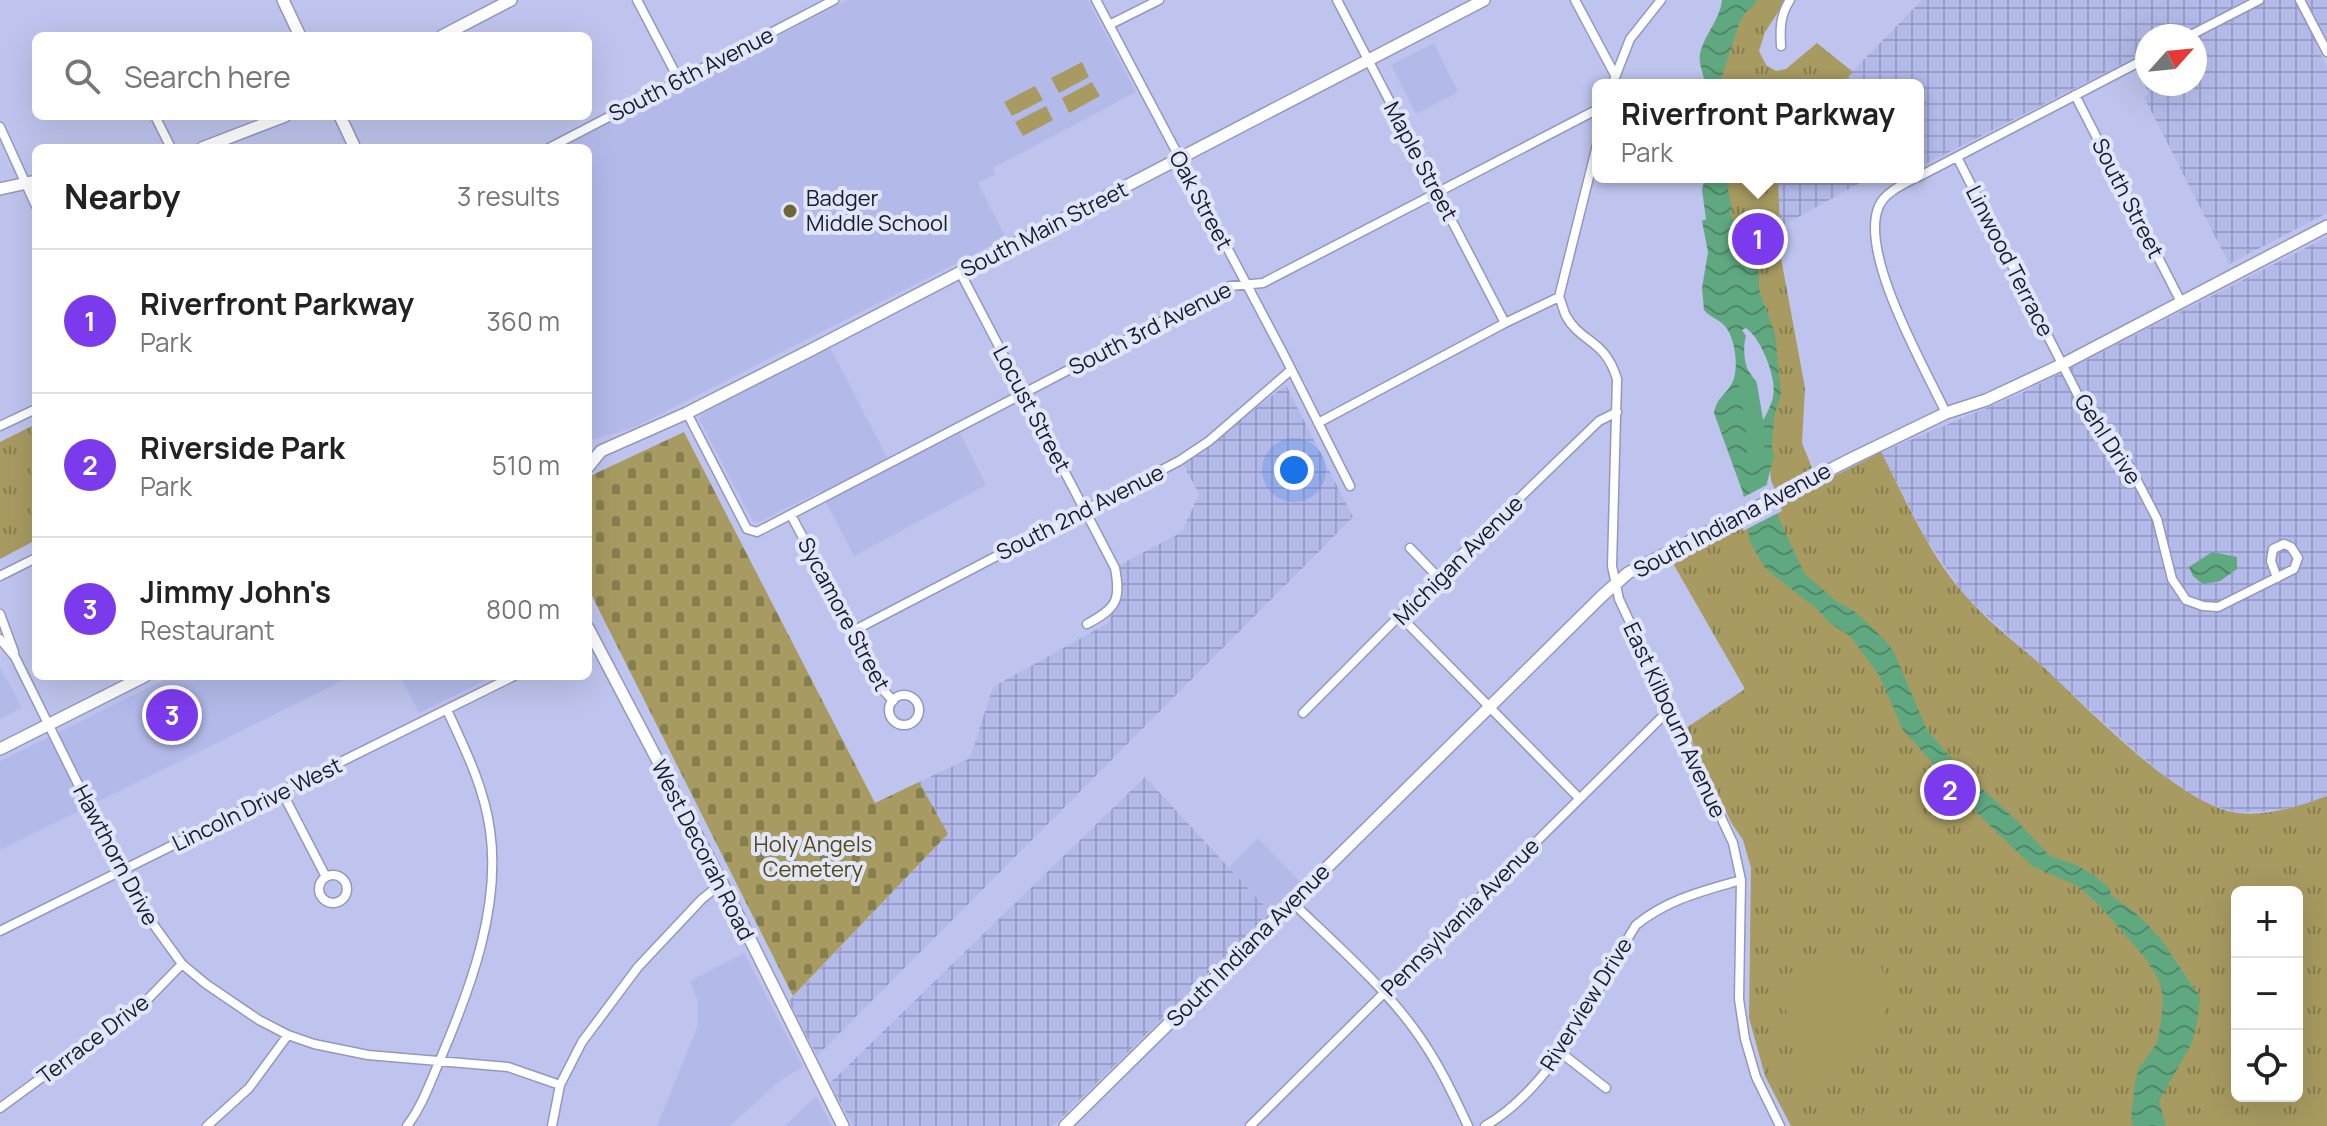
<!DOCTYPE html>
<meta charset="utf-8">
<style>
:root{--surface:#fff;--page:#f2f2f2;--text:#222;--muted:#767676;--line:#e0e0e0;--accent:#7c3aed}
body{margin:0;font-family:Manrope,sans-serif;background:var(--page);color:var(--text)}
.controls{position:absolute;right:24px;bottom:24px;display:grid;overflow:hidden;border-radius:12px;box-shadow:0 8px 32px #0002}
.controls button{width:72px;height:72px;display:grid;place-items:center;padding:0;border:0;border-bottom:2px solid var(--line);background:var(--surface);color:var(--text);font:40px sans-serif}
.compass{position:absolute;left:2135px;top:24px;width:72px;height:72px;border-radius:50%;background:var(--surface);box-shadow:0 8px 32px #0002;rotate:63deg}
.you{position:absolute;left:1294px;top:470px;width:28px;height:28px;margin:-20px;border:6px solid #fff;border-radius:50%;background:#1a73e8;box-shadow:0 0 0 12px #1a73e833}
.badge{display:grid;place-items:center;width:52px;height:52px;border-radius:50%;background:var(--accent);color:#fff;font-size:26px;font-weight:700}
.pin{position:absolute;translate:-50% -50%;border:4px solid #fff;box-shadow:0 2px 8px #0006}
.popup{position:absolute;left:1592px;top:79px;width:332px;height:104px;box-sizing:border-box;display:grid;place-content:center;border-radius:12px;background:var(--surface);filter:drop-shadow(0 2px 6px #0005);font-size:26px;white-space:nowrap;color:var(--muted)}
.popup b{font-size:30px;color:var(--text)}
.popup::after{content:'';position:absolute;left:50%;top:100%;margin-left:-16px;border:16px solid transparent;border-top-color:var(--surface)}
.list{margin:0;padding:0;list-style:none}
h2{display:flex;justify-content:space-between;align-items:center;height:104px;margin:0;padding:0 32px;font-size:34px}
h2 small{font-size:26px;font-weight:400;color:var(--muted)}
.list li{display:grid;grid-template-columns:52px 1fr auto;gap:24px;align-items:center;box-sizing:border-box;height:144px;padding:0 32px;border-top:2px solid var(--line)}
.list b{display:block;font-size:30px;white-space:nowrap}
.list p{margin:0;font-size:26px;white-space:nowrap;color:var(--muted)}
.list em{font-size:26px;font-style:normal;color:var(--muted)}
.icon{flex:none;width:44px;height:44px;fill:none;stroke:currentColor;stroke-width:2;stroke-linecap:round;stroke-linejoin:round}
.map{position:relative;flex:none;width:2327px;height:1126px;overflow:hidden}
.search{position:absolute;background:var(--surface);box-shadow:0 8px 32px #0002;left:32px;top:32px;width:560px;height:88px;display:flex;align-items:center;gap:20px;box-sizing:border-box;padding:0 28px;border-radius:12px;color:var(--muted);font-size:30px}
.panel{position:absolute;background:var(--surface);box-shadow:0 8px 32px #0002;left:32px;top:144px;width:560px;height:536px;border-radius:12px}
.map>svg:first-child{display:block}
.built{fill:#b3baea}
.industrial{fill:url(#industrial-grid);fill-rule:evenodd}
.grass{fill:url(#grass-tufts);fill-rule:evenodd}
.cemetery{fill:url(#cemetery-stones)}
.pitch{fill:#a79b61}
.water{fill:url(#water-waves);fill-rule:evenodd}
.pier{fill:#bec4ed}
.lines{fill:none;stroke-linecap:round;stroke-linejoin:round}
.river{stroke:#60a880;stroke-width:18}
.street-casing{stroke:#9298bf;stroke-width:11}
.secondary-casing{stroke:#9298bf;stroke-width:14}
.street{stroke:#fff;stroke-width:8}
.secondary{stroke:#fff;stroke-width:11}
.poi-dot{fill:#706633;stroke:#e2e6fb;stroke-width:3}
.labels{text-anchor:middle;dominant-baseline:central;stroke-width:8;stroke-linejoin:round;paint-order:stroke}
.street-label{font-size:22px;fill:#191b2a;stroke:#e2e6fb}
.poi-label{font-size:22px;fill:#191b2a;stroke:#e2e6fb;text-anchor:start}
.park-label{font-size:22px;fill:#534911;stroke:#e2e6fb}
</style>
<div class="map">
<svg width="2327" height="1126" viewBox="0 0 2327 1126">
<defs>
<pattern id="industrial-grid" width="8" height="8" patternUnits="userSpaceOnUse" patternTransform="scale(2)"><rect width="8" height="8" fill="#b3baea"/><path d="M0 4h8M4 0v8" fill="none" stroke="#999fc9"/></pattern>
<pattern id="grass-tufts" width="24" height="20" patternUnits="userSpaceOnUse" patternTransform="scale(2)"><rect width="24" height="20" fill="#a79b61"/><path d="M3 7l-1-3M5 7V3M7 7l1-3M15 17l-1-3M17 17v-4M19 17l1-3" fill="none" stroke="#877e50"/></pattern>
<pattern id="cemetery-stones" width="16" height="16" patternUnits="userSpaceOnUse" patternTransform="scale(2)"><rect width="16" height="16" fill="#a79b61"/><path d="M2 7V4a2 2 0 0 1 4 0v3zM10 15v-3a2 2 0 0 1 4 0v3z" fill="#877e50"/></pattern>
<pattern id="water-waves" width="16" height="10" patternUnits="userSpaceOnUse" patternTransform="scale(2)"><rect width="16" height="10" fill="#60a880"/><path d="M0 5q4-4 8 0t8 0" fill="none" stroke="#4e8869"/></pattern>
</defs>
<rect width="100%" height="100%" fill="#bec4ed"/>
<path class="built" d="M848,0H1088L1136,92L993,168L996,174L978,183L1006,238L635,427L588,441V148H561Z
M1434,43L1458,92L1416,114L1391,65Z
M830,347L892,467L960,433L986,485L854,556L820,491L759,522H753L699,419L702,414L712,408Z
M0,667L22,708L0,719Z
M172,676H352L0,850V761Z
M400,676H494L419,713Z
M1258,838L1300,882L1270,912L1229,867Z
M744,953L803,1067L777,1083L730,1126H657L698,1025V1002L690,981Z
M816,1096L832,1126H785Z"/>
<path class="industrial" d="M1922,0H2327V39L2316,45L2327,67V213L2229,264L2144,97L2149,94L2132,59L1918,168V85H1839ZM2147,36H2195V84H2147Z
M1778,177H1871L1780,227Z
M2327,237V796L2297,807L2261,812H2234L2208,804L2175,784L2137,753L1965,596L1926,539L1881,452L2020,394Z
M1286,385L1353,517L817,1056L789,1001L947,835L919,782L970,758L993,687L1108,623L1122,588L1112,569L1182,532L1199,494L1183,464Z
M1145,777L1270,912L1053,1126H853L830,1083Z"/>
<path class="grass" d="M1753,0H1786L1765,32L1759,51L1766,65L1776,71L1786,69L1817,43L1853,72L1839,85H1718L1717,79L1741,14Z
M1724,177H1778L1781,258L1805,388L1802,443L1812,468L1772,490L1768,449L1776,366L1730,221Z
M36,424V540L0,559V442Z
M1881,452C1906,500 1928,553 1964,594C1986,620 2015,642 2040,664C2086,706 2173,799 2232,812C2263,818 2298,807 2327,796V1126H1791L1765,1076L1749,1018L1751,868L1743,840L1732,824L1686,728L1745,689L1671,560ZM2237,892H2297V1096H2237Z"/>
<path class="cemetery" d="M684,432L875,803L919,782L948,834L793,996L588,588V477Z"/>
<path class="pitch" d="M1082,62L1089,77L1059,93L1051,78Z
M1092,82L1100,96L1069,113L1062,98Z
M1035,86L1043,100L1012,116L1004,102Z
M1046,106L1053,120L1023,136L1015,122Z
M1879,956C1898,1034 1879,1059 1804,1080L1780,988L1791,972Z
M1893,1096L1900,1111L1869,1126L1862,1112Z"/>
<path class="water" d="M1722,0H1756L1755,5L1745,13L1739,24L1719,85H1704C1705,74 1698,66 1700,54C1704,35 1720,20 1722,0Z
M1705,177H1726L1732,210L1730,214L1755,264L1759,276V289L1775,334L1781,394L1774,417L1772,447L1774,455L1767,483L1780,521L1804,573L1836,601L1854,611L1885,640L1894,652L1927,730L1960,768L2015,819L2050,856L2076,865L2094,875L2110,889L2111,895L2138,915L2160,938L2200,997L2198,1019L2192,1043L2159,1101L2166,1126H2133L2131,1119L2135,1083L2138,1070L2157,1043L2161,1021L2163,997L2159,980L2143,955L2099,905L2078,886L2032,866L1983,819L1903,730L1879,675L1850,636L1830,623L1818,610L1765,568L1750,542L1743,493L1714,413C1717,396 1727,395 1733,381C1739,367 1735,336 1724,325C1718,319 1710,317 1704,310L1702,288L1708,252L1702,221L1706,219L1702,190ZM1746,328C1761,338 1778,380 1773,398C1769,412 1759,427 1750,438L1748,436C1748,418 1756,402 1756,385C1755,378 1750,374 1747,368C1744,359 1743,345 1746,336L1742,330Z
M2212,552L2237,557V569L2220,581L2203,584L2193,576L2189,567Z"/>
<path class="pier" d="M1772,482L1782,511L1743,531L1740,499Z"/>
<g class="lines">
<path class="river" d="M1748,385L1755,426L1756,455"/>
<g class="street-casing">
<path id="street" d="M637,0L679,80
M1096,0L1283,353L1350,486
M1337,0L1505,323
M1575,0L1615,75
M2300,0L2327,52
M1109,25L1159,0
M2189,36L2259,0
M1781,46C1780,29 1780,15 1790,0
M1612,85L1630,39L1661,0
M2075,95L2181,302
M155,116L171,148
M0,127L36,206
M1598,141L1559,297C1562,303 1563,310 1566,316C1581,343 1605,339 1617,379L1612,566L1619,599L1733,843L1741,880L1739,999L1745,1039L1756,1077L1780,1126
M549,148L834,0
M1957,157L2090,419L2130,467L2157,519L2172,579L2186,600L2203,606L2218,607L2294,569L2298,558L2291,547L2284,544L2273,549L2271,561L2277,578
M1917,177C1904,184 1885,192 1879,206C1858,253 1925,368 1946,413
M1918,177L2147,58
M960,272L1115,568C1121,600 1117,608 1087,624
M687,413L747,529L757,532L1230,286L1263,283L1598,109
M1318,423L1505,323L1559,297
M0,426L36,409
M791,515L885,692L893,701
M1410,548L1438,577
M0,576L36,558
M0,614L14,652
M1401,617L1579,798
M853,631L1179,461L1209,441L1291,370
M0,639L15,657L135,899L182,964L206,984L259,1020L288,1035L314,1044L368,1055L508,1067L560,1085
M889 710a15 15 0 1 1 30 0a15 15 0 1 1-30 0Z
M1303,713L1438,577L1599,421L1617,412
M282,792L326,877
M319 889a14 14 0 1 1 28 0a14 14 0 1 1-28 0Z
M1292,902C1333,942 1384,986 1417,1033C1438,1062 1453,1094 1468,1126
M0,931L514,676
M1560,1052L1606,1088
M0,1108L145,1002L182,964
M207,1126L249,1088L288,1035
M407,1126C423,1105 431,1080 442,1055C471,987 501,906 490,830C484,787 465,749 447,710
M552,1126L560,1085L582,1042L638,967L702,899L722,883
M1250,1126L1670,709
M1485,1126C1556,1085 1594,992 1636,925C1668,899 1703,891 1741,880"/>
</g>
<g class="secondary-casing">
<path id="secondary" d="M283,0L300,36
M442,36L511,0
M340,116L355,148
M202,148L285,116
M0,189L36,181
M588,467L601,451L687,413L807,352L1484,0
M588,628L722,883L843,1126
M0,749L145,676
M1065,1126L1603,595L1628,573L1851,459L1946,413L1986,400L2063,364L2327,226"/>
</g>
<use href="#street" class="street"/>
<use href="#secondary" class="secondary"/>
</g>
<circle class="poi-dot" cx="790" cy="211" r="8"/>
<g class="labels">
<g class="street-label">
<text transform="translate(691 74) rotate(-27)">South 6th Avenue</text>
<text transform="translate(1421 161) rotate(62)">Maple Street</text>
<text transform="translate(2128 198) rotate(63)">South Street</text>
<text transform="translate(1201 200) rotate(62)">Oak Street</text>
<text transform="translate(1044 229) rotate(-27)">South Main Street</text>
<text transform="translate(2010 261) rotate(63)">Linwood Terrace</text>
<text transform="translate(1150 328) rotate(-27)">South 3rd Avenue</text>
<text transform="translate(1032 409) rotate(62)">Locust Street</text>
<text transform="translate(2108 439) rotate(57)">Gehl Drive</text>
<text transform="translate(1080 512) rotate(-27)">South 2nd Avenue</text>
<text transform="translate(1732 520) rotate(-28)">South Indiana Avenue</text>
<text transform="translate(1458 560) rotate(-45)">Michigan Avenue</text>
<text transform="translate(844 614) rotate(62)">Sycamore Street</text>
<text transform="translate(1675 720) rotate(65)">East Kilbourn Avenue</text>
<text transform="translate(257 804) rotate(-26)">Lincoln Drive West</text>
<text transform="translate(703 850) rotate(63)">West Decorah Road</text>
<text transform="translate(116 855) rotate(62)">Hawthorn Drive</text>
<text transform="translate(1460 917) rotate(-45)">Pennsylvania Avenue</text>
<text transform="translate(1248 945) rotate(-45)">South Indiana Avenue</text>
<text transform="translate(1586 1004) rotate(-58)">Riverview Drive</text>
<text transform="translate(93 1039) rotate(-37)">Terrace Drive</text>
</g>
<g class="poi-label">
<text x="806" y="198">Badger<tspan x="806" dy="25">Middle School</tspan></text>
</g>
<g class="park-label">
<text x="813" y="844">Holy Angels<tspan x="813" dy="25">Cemetery</tspan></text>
</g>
</g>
</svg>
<div class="controls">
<button>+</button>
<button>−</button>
<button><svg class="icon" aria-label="locate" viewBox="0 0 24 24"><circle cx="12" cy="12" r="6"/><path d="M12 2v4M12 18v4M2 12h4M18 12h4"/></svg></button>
</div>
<svg class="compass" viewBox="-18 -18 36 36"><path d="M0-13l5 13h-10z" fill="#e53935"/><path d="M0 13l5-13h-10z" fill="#767676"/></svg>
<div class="you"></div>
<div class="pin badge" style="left:1758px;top:239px">1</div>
<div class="popup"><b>Riverfront Parkway</b>Park</div>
<div class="pin badge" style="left:1950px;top:790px">2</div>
<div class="pin badge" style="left:172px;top:715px">3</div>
<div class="search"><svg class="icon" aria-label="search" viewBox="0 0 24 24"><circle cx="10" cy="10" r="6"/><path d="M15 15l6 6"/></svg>Search here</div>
<section class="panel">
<h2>Nearby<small>3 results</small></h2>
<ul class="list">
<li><span class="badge">1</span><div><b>Riverfront Parkway</b><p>Park</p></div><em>360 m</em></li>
<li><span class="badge">2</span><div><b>Riverside Park</b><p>Park</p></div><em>510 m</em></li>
<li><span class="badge">3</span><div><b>Jimmy John's</b><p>Restaurant</p></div><em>800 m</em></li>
</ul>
</section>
</div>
